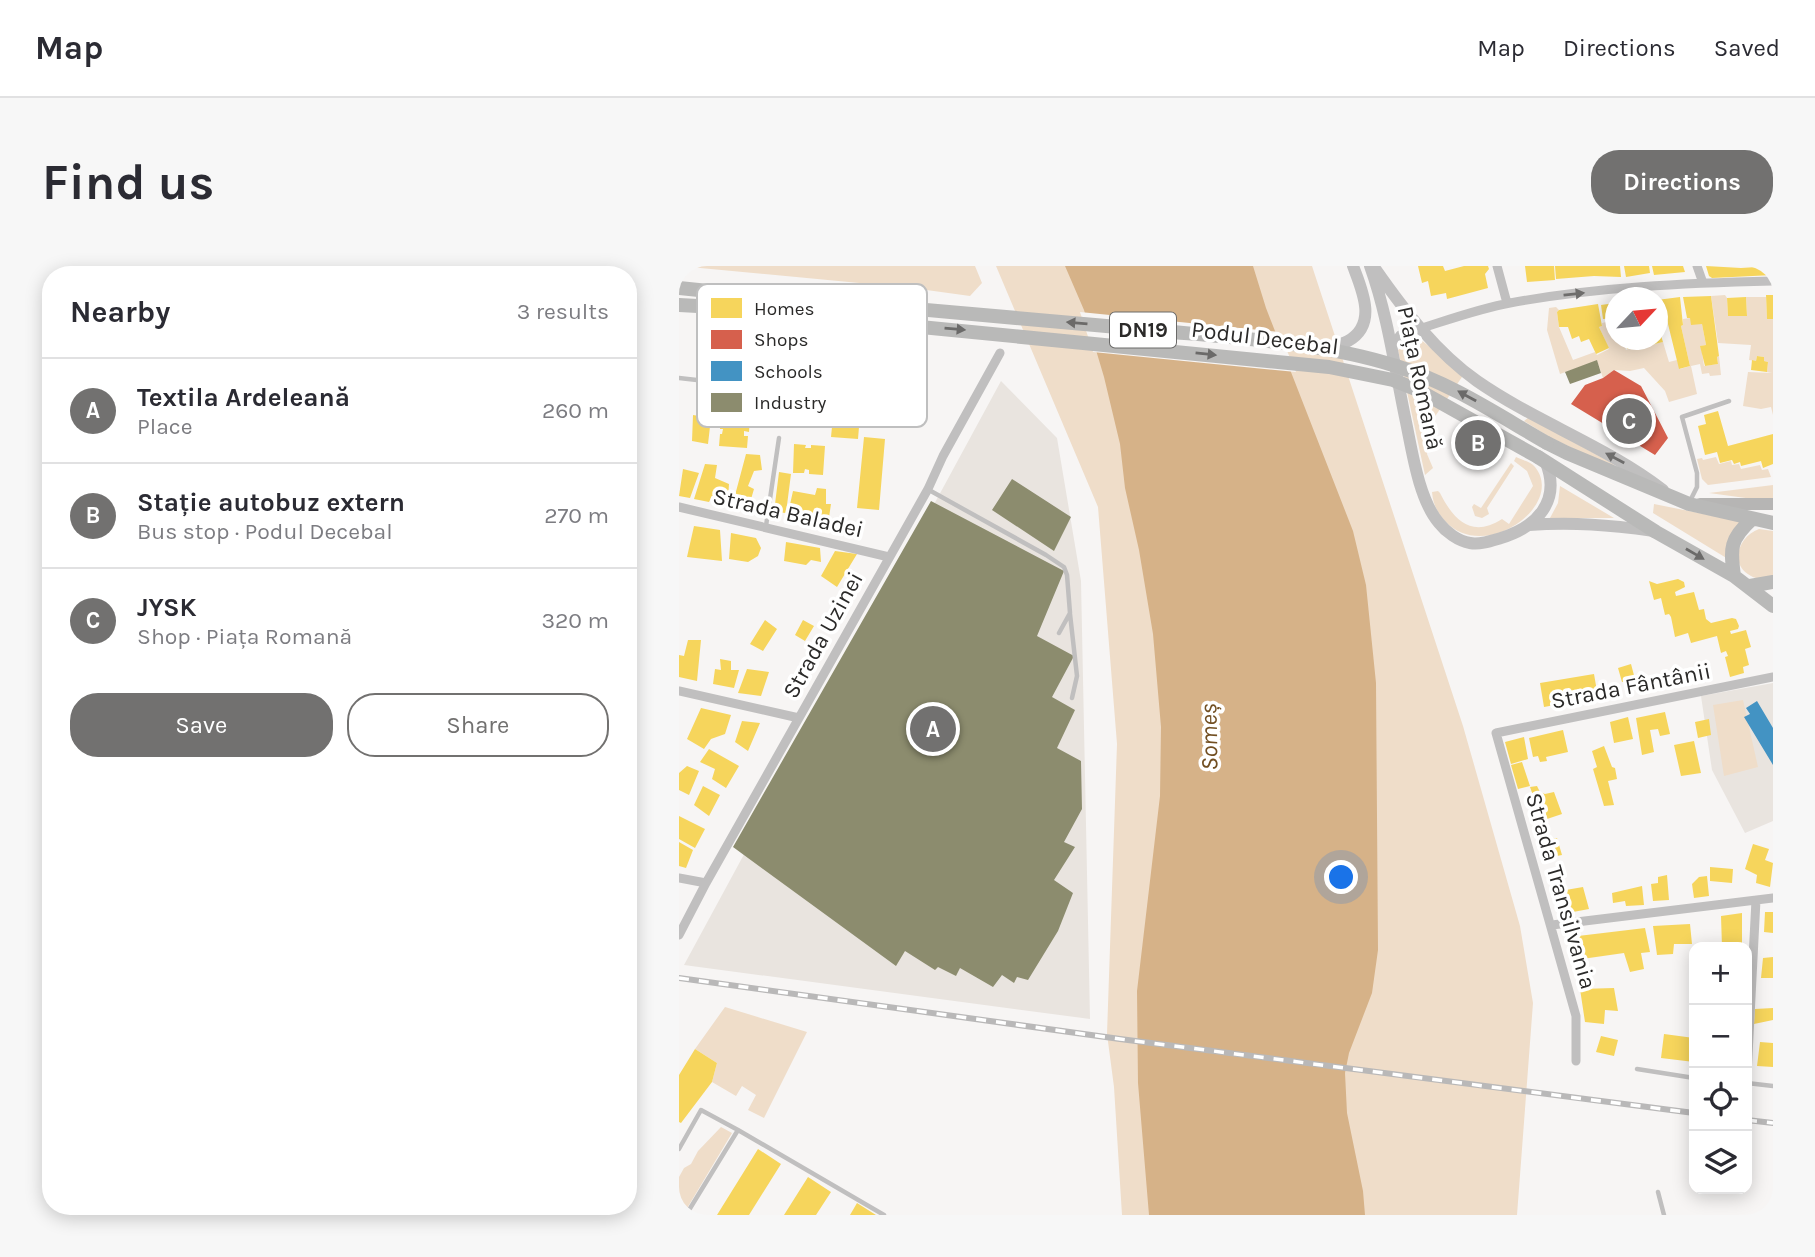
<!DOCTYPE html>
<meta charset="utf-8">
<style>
:root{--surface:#fff;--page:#f7f7f7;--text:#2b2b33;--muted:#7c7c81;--line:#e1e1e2;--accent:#727170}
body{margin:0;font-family:Karla,sans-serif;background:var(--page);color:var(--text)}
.controls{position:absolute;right:21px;bottom:21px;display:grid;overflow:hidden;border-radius:14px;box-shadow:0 4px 18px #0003}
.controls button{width:63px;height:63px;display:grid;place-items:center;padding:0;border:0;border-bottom:2px solid var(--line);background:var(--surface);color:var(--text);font:35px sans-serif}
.compass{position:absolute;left:926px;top:21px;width:63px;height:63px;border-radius:50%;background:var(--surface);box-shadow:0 4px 18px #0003;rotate:64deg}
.you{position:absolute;left:663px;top:612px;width:24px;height:24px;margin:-18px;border:5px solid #fff;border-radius:50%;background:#1a73e8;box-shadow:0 0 0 10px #1a73e833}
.badge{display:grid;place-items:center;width:46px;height:46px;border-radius:50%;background:var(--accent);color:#fff;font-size:23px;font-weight:700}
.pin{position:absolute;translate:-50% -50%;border:4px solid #fff;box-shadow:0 2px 7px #0006}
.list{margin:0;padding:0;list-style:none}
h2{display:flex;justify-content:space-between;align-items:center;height:91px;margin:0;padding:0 28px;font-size:30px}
h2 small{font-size:23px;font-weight:400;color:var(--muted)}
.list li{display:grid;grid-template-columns:46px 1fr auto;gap:21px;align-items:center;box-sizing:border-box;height:105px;padding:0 28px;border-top:2px solid var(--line)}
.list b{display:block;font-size:26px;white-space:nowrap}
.list p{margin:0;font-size:23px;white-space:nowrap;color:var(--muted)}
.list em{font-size:23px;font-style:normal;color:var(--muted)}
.actions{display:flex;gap:14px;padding:21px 28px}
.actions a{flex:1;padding:16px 0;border:2px solid var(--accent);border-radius:28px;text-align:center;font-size:24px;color:var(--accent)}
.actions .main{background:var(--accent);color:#fff}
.icon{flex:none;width:38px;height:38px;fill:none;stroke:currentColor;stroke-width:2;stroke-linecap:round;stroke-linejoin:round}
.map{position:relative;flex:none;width:1094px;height:949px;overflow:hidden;border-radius:28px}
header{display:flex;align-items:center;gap:42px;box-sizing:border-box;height:98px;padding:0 35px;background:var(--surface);border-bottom:2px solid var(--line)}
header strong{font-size:33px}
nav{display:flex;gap:38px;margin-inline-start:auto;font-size:24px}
.intro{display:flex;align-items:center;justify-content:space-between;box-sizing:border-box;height:168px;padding:0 42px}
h1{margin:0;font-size:49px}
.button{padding:18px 32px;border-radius:28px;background:var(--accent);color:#fff;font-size:24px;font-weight:700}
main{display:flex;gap:42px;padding:0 42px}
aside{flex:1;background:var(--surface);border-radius:28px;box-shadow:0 4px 18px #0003}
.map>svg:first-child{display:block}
.built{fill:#e9e4df}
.green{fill:#efddc9}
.water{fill:#d6b288}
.pier{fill:#f7f5f4}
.homes{fill:#f6d55c}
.shops{fill:#d6604d}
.schools{fill:#4393c3}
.industry{fill:#8c8c6e}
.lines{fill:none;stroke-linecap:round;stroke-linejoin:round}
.service{stroke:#c0bfbf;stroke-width:4.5}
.minor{stroke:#c0bfbf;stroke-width:9}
.tertiary{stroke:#c0bfbf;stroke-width:12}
.secondary{stroke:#b6b5b4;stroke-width:12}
.primary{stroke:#b9b9b8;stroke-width:14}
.rail-casing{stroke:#b9b8b8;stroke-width:6}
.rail{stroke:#fff;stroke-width:3.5;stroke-dasharray:10;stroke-linecap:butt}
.primary-bridge{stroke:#b9b9b8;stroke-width:14}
.oneway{fill:#6e6d6c}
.oneway2{fill:#6b6a69}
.labels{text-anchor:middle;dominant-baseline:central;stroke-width:7;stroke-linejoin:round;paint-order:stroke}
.shield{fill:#fff;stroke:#6b6a69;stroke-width:2}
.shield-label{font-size:21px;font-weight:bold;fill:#2b2a29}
.street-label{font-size:23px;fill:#2b2a29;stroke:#fff}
.water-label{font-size:24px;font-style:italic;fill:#724f22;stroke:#fff}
.key{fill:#fff;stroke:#bfbfbf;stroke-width:2}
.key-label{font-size:19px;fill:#2b2a29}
</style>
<header>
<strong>Map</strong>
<nav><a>Map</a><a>Directions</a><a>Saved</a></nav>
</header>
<div class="intro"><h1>Find us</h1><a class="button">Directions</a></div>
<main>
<aside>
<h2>Nearby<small>3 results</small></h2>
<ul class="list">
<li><span class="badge">A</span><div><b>Textila Ardeleană</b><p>Place</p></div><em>260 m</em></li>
<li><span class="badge">B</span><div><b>Stație autobuz extern</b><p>Bus stop · Podul Decebal</p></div><em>270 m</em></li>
<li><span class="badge">C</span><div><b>JYSK</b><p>Shop · Piața Romană</p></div><em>320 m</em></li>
</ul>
<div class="actions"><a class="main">Save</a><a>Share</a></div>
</aside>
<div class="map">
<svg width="1094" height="949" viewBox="0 0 1094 949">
<rect width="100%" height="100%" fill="#f7f5f4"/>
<path class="built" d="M322,115L378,172L402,315L411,753L5,699Z
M1094,417V555L1066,567L1033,504L1022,430Z"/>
<path class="green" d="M0,0H296L303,17L291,30L233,22Z
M317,0H633L784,460L841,660L854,737L838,949H443L435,821L428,768L438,478L419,241Z
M1046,29L1048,32L1049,50H1068L1067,31H1087L1088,52L1094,53V149L1092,141L1082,143L1064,140L1069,106L1093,107L1088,106L1089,96L1085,95V91L1078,90L1077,95L1070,94L1072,79L1039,77L1032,30Z
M877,41L880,44L878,46L880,61L894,94L916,86L918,89L930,83L920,61L923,60V57L936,54V74H944L947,84L958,80L957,74H966L969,80L984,76L990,96L998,94L1001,103L1011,100L1002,60L1004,59V53L1011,52L1023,58L1027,79L1022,80L1025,100L1039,98L1038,91L1040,90L1042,109L1031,110L1030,107L1023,108L1021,98L1012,100L1018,128L990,136L986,125L965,102L951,105L935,104L924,112L918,95L881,108L868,64L870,42Z
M741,73L782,106L783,111L744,168L750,174L748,188L754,202L746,209L719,84L732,75Z
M850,151L936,199L933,201L872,172L845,155Z
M837,191C843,194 852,196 856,201C887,239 805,298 766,255C758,246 754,238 753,226L759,225L761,227C774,253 792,273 823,253L830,258L854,220L848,205L835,195Z
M1037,191L1040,198L1052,195L1053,199L1060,198L1062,203L1081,199L1083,204L1089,203L1092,211L1029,219L1023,213L1018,193L1023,192L1024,194Z
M832,197L835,200L808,242L810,248L803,252L796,250L793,241L795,238L802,242Z
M1094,219V232L1074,233L1030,227Z
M881,220L935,252H871L879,237Z
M975,238L1065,256L1049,293L974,247Z
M1080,263L1094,265V312C1087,312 1078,314 1072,310C1049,298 1060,270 1080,263Z
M1064,434L1079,501L1045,510L1034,439Z
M46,741L128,766L85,852L69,844L77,829L63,820L57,830L33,816L38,797L16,783Z
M42,861L53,867L4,949H0V911L5,902L12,898L19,885Z"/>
<path class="water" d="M386,0H574L587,42L674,265L687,319L697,417L699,684L693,727L670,787L666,807L668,847L684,925L686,949H470L459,817L458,725L481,530L482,461L474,368L460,284L446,222L441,178L425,111L405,44Z"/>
<path class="pier" d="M401,46L600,66L617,106L414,86Z"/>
<path class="homes" d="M739,0H764L766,5L785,0H809L810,3L806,8L809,22L768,33L767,27L752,30L749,15L743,17Z
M846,0H875L876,14L848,16Z
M876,0H941L942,11L915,10L877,13Z
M945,0H970L971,7L947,11Z
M973,0H1004L1006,6L975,9Z
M1027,0L1062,2L1094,0V9L1033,12L1030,10Z
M1087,29H1094V53H1088Z
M1032,30L1040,90L1038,91L1039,98L1026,100L1021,80L1027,79L1023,58L1012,59L1011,52H1008L1004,31Z
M1001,31L1004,59L1002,60L1011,100L1000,103L988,54H978V34Z
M1067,31L1068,50H1049L1048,32Z
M936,37V52L924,53L922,39Z
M919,38L923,60L920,61L930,82L917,88L910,73L902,76L900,70L893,73L889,61H880L878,46L880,44Z
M978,57L984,76L968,80L966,74H978Z
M946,74H957L958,80L948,83Z
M127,90L176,96L184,113L179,173L152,171L155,140L114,137L115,126H108L110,111L114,112L115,99L120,100Z
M1078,90L1085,91V95L1089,96L1088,106L1072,104L1073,94L1077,95Z
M1039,145L1049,180L1094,168V198L1084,202L1082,195L1062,200L1061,196L1055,198L1053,194L1041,197L1038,186L1026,189L1019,160L1027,158L1025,149Z
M14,149L32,152L29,178L13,175Z
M42,149L71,152L70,166L65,165V170H69L68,182L40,180L41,168H43L44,163H41Z
M185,171L206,173L200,244L178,242Z
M115,178L127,179L126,182H132V179L146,180L144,209L130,208V204L126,203L125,207H114Z
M67,188L81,189L83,204L75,205L69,220L75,223L70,240L55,233Z
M26,198L38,199L36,212L50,218L49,233L33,230L30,236L15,233Z
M4,203L20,207L11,232L0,230Z
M100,206L112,208L107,247L95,246Z
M138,222L147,223V238H152L149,258L135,252L132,257L108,252L114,225L136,229Z
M15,260L41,264L43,295L8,291Z
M52,267L77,272L82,282L79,290L69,296L50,293Z
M107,276L141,282L142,296L132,294L127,299L105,295Z
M156,285L178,288L158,321L142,310Z
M999,313L1005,316L1006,321L996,326L997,330L1015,326L1020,344L1025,343L1027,353L1032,357L1053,352L1057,353L1060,360L1059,363L1051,365L1052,368L1067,364L1072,381L1066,383L1070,399L1064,401L1065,407L1051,411L1046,391L1049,390L1047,385L1042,387L1038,370L1012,377L1009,367L996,371L992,351L990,348L986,349L982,332L975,334L970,315L978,318Z
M86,354L98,363L84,385L71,378Z
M124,354L135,360L126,375L116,369Z
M9,374H22L18,415L0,411V389L5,390Z
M41,393L52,395V404H60L55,422L34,418L36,403L42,404Z
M952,398L956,413L943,416L939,402Z
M68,403L90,406L82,430L59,427Z
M915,408L919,431L865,441L861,417Z
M22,442L52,449L46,468L32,473L25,483L8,473Z
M986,446L991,468L981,470L979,463L971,464L975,486L963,489L957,452Z
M949,451L954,473L935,477L931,456Z
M1030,453L1032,469L1019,472L1016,456Z
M63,455L81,457L69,485L56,476Z
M884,464L889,486L867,491L868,495L861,496L859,490L854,491L850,472Z
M845,471L849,493L832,498L826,476Z
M1015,475L1022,507L1002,510L995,479Z
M925,480L933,501L936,502L938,513L929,515L935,539L925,540L914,503L918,501L913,485Z
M30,483L60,500L47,522L33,513L36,503L21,496Z
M843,496L851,520L839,523L832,499Z
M8,500L20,505L10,529L0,524V507Z
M24,520L41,529L30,550L15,539Z
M858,520L861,526L866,528L875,526L883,548L856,557L851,543L858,541L851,521Z
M0,550L26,563L16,582L0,573Z
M878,572L883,589L867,592L862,577Z
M0,576L14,584L7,602L0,600Z
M1074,578L1090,583L1086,594L1094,597L1091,621L1077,617L1078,609L1066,603Z
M1031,601L1054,603L1053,617L1031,615Z
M988,609L990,634L974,635L972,618L979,617V611Z
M1028,610L1030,630L1015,632L1013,618L1020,611Z
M963,620L965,639L947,640L946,635L934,637L933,627Z
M904,621L910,643L894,646L887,643L881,625Z
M1086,646H1094V667L1085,666Z
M1063,647V681H1043L1042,650Z
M1011,658L1013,678H995L994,688L978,689L974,660Z
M966,662L971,686L962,687L965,703L951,706L945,687L903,693L899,670Z
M1094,691V712H1082L1084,692Z
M935,722L939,745L926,744L925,758L906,756L901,723Z
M1094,742V754L1075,758L1076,743Z
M985,768L1015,772V796L982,792Z
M922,770L939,774L935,790L917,786Z
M1081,776L1094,777V801L1078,800Z
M16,783L38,797L33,816L2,857L0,856V809Z
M79,883L102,898L70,949H38Z
M129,911L152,926L137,949H105Z
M178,937L197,949H171Z"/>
<path class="shops" d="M935,104L962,120L989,172L976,189L892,138L906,119L924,112Z"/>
<path class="schools" d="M1078,435L1094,462V499L1065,451L1071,448L1067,442Z"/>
<path class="industry" d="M918,94L922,107L891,118L886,106Z
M333,213L392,251L375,285L313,244Z
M252,235L385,305L358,370L395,390L373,431L396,444L378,482L402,495L403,543L385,576L396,581L375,614L394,627L379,665L349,714L338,711L335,717L323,709L314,721L281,702L277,710L259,701L256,704L226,685L217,700L54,581Z"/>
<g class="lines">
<path class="service" d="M0,112L53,118
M250,224L367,289L385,301L388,309L391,347L380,367
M1010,237L1018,221V207L1003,151L1050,135
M87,260L100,172
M391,348L398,410L393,432
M958,803L1015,812
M1068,817L1094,820
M0,883L22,844L59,864
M979,926L985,949
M7,949L59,864L205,949"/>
<path class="minor" d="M818,0L828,37
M1018,0L1024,17
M712,81L721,69L727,67C761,57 797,43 831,37C917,21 1007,17 1094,15
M0,241L210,291
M0,425L120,452
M0,612L27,617
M873,659L1094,632
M0,669L27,617L249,223L264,190L321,87
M897,795V750L817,467L1094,411
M1068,809L1077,634"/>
<path class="tertiary" d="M691,0C709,50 716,104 727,156C733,185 740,234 760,257C767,266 779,275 791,277C801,279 812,275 822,272C858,261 882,235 867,197
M697,4C725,44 757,86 798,115C857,156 927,180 984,224
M642,82C651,80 662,79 669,75C699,58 683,24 674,0
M850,259C895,256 930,259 975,265"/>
<path class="secondary" d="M1021,238H1094"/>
<path class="primary" d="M0,22L39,26
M0,39L37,41
M868,177L888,187L1010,238L1094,257
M859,191L977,266L1055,310L1094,340
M1055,310C1051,282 1051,273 1073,253
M1071,320L1094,316"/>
<g class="rail-casing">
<path id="rail" d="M0,712L441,773L1015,847
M1068,854L1094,857"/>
</g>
<use href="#rail" class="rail"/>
<path class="primary-bridge" d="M39,26C180,38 320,50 461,63C542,71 640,75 717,100C772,117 819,149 868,177
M37,41L650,101L714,114L739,124L859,191"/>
</g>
<defs><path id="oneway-solid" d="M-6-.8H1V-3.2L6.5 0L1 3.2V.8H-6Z" transform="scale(1.75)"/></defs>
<g class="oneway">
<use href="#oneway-solid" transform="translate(895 28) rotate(-6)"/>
<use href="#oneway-solid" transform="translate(936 192) rotate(-152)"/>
</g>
<g class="oneway2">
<use href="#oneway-solid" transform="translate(398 57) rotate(-175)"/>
<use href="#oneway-solid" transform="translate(276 63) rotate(5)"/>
<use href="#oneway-solid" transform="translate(527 88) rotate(6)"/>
<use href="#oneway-solid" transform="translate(788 130) rotate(-151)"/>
<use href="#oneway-solid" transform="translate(1016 288) rotate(30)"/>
</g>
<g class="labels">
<rect class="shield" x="431" y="46.5" width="66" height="35" rx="5"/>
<g class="shield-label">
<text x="464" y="64">DN19</text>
</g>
<g class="street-label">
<text transform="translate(586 72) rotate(7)">Podul Decebal</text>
<text transform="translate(741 112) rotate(78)">Piața Romană</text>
<text transform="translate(109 247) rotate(13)">Strada Baladei</text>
<text transform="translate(144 369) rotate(-61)">Strada Uzinei</text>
<text transform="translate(952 420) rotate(-11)">Strada Fântânii</text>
<text transform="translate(882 625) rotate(74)">Strada Transilvania</text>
</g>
<g class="water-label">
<text transform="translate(530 471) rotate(-91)">Someș</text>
</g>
</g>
<rect x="18" y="18" width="230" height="143" rx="10" class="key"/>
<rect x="32" y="32" width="31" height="20" fill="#f6d55c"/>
<rect x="32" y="64" width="31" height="19" fill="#d6604d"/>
<rect x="32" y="95" width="31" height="20" fill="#4393c3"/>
<rect x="32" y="127" width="31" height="19" fill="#8c8c6e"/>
<g class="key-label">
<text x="75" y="49">Homes</text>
<text x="75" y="80">Shops</text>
<text x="75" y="112">Schools</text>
<text x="75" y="143">Industry</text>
</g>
</svg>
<div class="controls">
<button>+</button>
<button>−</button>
<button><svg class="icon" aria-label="locate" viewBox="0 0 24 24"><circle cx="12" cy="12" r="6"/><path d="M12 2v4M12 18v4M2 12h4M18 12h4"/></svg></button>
<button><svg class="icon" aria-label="layers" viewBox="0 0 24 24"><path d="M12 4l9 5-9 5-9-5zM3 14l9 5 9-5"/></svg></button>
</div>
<svg class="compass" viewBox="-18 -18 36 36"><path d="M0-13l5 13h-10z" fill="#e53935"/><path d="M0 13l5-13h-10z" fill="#7c7c81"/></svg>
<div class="you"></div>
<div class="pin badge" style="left:254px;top:463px">A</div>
<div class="pin badge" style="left:799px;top:177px">B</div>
<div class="pin badge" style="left:950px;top:155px">C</div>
</div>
</main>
